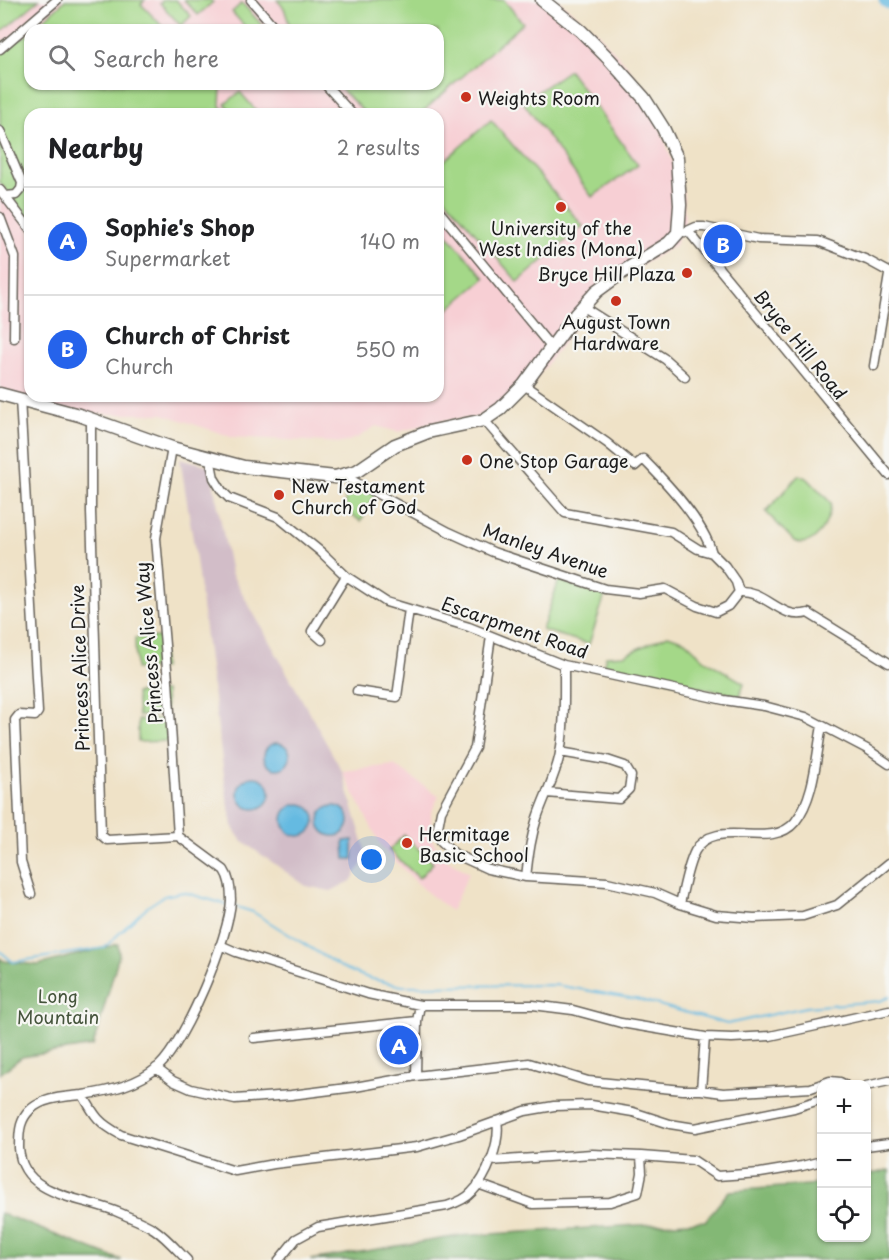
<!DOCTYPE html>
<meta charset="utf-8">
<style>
:root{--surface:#fff;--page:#f2f2f2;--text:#202124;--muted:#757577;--line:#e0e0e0;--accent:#2563eb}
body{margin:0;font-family:"Playpen Sans",sans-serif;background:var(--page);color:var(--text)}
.controls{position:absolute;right:18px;bottom:18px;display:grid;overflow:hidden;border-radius:12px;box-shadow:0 2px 4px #0004}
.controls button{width:54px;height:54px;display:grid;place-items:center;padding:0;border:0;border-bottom:2px solid var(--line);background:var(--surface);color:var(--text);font:30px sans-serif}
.you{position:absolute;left:372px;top:860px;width:21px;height:21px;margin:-15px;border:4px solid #fff;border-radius:50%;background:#1a73e8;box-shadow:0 0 0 9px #1a73e833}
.badge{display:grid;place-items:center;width:39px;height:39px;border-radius:50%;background:var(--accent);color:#fff;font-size:20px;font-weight:700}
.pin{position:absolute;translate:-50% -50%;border:3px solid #fff;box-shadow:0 2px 6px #0006}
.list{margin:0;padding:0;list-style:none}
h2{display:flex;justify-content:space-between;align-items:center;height:78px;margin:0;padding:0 24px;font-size:26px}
h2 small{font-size:20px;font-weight:400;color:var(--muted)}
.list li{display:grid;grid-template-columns:39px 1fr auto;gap:18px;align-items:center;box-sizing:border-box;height:108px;padding:0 24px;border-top:2px solid var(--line)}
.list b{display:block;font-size:22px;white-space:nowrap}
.list p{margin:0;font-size:20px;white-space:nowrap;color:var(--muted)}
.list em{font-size:20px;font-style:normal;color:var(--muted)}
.icon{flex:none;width:33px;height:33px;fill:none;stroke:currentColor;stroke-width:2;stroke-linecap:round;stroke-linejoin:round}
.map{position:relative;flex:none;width:889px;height:1260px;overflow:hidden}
.search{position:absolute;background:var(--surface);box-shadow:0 2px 4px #0004;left:24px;top:24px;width:420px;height:66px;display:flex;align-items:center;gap:15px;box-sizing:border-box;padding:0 21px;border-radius:18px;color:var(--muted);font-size:22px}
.panel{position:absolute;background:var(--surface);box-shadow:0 2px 4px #0004;left:24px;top:108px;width:420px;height:294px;border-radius:18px}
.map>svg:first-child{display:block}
.built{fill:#f7cfd4;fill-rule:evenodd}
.industrial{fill:#d2bdc8}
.green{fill:#a4d888;stroke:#607a52;stroke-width:1.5}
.forest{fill:#83b874;stroke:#506a48;stroke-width:1.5}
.water{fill:#65bae1;stroke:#406b7e;stroke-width:1.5}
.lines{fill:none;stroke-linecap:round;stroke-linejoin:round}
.stream{stroke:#65bae1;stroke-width:2}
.river{stroke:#65bae1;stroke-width:15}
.street-casing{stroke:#666158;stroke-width:11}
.secondary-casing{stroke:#666158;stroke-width:15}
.street{stroke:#fff;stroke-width:8}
.secondary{stroke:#fff;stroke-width:12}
.poi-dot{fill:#c8321e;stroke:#f6f6f2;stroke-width:2}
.labels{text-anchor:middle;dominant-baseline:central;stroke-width:4.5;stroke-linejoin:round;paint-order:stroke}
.poi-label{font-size:18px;fill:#1c1c1c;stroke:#f6f6f2;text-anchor:start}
.street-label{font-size:18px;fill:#1c1c1c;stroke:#f6f6f2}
.park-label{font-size:18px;fill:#45543c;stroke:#f6f6f2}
</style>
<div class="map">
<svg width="889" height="1260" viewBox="0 0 889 1260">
<rect width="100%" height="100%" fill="#f6f6f2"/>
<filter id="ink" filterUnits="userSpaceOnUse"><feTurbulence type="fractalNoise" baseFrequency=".0167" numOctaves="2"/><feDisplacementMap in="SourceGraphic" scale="12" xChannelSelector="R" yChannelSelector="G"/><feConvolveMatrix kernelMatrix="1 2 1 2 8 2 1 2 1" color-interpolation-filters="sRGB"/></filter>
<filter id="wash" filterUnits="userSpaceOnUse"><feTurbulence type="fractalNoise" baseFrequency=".008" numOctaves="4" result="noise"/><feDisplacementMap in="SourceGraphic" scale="24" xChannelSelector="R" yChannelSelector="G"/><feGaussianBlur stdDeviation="1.35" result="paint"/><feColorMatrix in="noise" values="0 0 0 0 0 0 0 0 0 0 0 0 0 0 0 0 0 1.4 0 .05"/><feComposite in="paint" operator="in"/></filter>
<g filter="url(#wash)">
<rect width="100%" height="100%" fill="#efe2c7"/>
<path class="built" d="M0,0H558L595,30L628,67L649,96L683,192L685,222L675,245L626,275L590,307L530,387L475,418L441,421L398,432L376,426L359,437L343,443L232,437L163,414H73L0,390ZM30,30H438V84H30ZM30,114H438V396H30Z
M394,765L439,796L431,813V838L442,856L469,873L451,911L423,889L383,849L342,771Z"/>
<path class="industrial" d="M180,458L210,466L231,573L342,771L367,856L351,881L331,891L306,886L242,841L234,830L227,798L195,552Z"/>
<path class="green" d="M0,0H39L0,33Z
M65,0H145L141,4L166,30H32Z
M163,0H176L191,16L181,26L160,3Z
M184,0H210L213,2L198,15Z
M277,0H504L523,23L420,114H366L336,84H438V30H291L284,8Z
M242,3L263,26L259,30H248L232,12Z
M30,32V84H218L221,87L220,106L228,114H30V220L0,183V42L23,38Z
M569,70L638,165L592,197L523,102Z
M240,92L259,114H234L225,104Z
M491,120L583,226L518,282L438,190V166Z
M438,224L485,278L438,318Z
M799,475L808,479L831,503C831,521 814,550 794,541L766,512Z
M347,480L376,492L361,521L346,512L345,494Z
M559,580L605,595L589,644L542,630Z
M668,635L685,641L705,660L744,683L740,696L603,667L606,656L624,655Z
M162,637L163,668L136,669L135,638Z
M165,691L166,714L138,716L136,693Z
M168,719V741L138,742V720Z
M404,835L433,863L419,878L389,850Z"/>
<path class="forest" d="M118,944L119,955L93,1046L22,1057L0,1074V958L4,961L38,965Z
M889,1170V1260H310L459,1236L705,1221L729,1191L821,1184L822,1238H866L867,1175Z
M0,1213L107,1255L122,1260H0Z"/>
<path class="water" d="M264 756a13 13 0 1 1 26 0a13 13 0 1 1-26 0Z
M238 793a16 16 0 1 1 32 0a16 16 0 1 1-32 0Z
M283 820a16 16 0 1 1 32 0a16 16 0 1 1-32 0Z
M319 821a15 15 0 1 1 30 0a15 15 0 1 1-30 0Z
M353,840V859H345L344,841Z"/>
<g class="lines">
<path class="stream" d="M234,906L253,912L341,967L368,978L402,986L556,985L641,1000L727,1024L806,1007L880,1001L889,997
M0,951L13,962L104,948L147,907L164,896L183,892L228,905"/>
<path class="river" d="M886,0L889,2"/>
</g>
</g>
<g filter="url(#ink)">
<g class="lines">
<g class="street-casing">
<path id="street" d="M251,0L277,30
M0,49L57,0
M325,84L352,114
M0,131L22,183L21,189L16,195L6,196
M0,190L30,229
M438,210L551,347
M0,217L15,257L14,338
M685,232L696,227H704L758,239L818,241L867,260L889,272
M689,232L889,475
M583,307L665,359L685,377
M874,366L889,275
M524,385L607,443L635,466L643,459C667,483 703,521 712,553
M20,399L38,712L35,716L19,715L15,720L21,862L31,894
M484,420L565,513L671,532L698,549L712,553L725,566L736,582L739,592C766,590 781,621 808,613L889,663
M91,421V512L101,835L107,840L178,836
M172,448L156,538L168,681L178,836
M210,458L214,478L222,491L229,498L278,517L321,552L346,576L386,602L469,627L564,665L724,700L764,706L806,717L867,749L889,764
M344,476L449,532L493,552L605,589L639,593L665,589L697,606L716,612L728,606L739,592
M491,636L475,748L441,811L438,827L441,841L455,854L488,869L526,877L607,882L655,893L680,904L716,915L754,918L803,916L837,905L889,863
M322,640L312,631L346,576
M357,691L397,697L409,609
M547,793L619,799L629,789L631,776L625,766L607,760L560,752
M178,836L224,870C230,879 231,889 231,900C230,936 185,1042 159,1066C138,1085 109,1091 83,1095C95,1117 99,1123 121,1135L235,1171L274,1164L417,1147L459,1135L525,1111L554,1106L591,1105L633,1112L670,1124L695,1128L794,1108L822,1099
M526,877C528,857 531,837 537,818C544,796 556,776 560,753C565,724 564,694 564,665
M680,904C684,887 687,867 695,851C716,815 770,852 795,822C815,797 816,756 822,726
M220,945L236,952L368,994L420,1005H533L573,1010L621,1023L705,1037L732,1038L770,1036L889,1010
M254,1038L417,1021
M156,1068L173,1081L191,1089L235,1099L291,1095L355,1087L416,1076L529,1063L588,1081L683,1090H701L723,1093L811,1088L830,1081L840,1082L844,1084
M416,1076L417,1021L420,1005
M866,1086L889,1081
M701,1090L705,1037
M83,1095C60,1097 29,1098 21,1125C19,1132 19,1141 19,1148C22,1198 85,1197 120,1213C131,1218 143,1222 154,1229C166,1237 177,1250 187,1260
M866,1146L889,1143
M490,1161L592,1154L641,1156L693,1160L717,1176L760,1173L802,1166L822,1161
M478,1184L533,1204L610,1202L638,1193L642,1173L641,1156
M279,1260L296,1239L318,1227L447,1206C456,1203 466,1199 472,1192C487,1178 501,1141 497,1121"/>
</g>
<g class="secondary-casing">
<path id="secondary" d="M0,394L79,415L172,448L244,467L335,477L357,471L395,445L428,432L484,420L500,409L524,385L576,314L597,291L627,269L669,243L678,233L680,205L677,158L663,128L644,98L609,59L581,31L542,0"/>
</g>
<use href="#street" class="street"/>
<use href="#secondary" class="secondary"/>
</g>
</g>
<g class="poi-dot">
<circle cx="466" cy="97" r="6"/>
<circle cx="561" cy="207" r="6"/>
<circle cx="687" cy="273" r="6"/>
<circle cx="616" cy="301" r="6"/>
<circle cx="467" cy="460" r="6"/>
<circle cx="279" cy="495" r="6"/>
<circle cx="407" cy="843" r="6"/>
</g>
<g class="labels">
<g class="poi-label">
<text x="478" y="97">Weights Room</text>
<text x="561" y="227" text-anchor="middle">University of the<tspan x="561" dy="21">West Indies (Mona)</tspan></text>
<text x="675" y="273" text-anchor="end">Bryce Hill Plaza</text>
<text x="616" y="321" text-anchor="middle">August Town<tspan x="616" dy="21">Hardware</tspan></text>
<text x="479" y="460">One Stop Garage</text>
<text x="291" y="485">New Testament<tspan x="291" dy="21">Church of God</tspan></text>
<text x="419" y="833">Hermitage<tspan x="419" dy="21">Basic School</tspan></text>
</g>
<g class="street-label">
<text transform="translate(801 344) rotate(51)">Bryce Hill Road</text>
<text transform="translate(546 550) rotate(19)">Manley Avenue</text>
<text transform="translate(515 627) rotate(19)">Escarpment Road</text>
<text transform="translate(148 643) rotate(-95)">Princess Alice Way</text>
<text transform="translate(79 668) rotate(-92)">Princess Alice Drive</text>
</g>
<g class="park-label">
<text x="58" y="995">Long<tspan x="58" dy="21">Mountain</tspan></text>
</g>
</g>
</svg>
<div class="controls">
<button>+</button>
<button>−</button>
<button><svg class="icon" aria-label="locate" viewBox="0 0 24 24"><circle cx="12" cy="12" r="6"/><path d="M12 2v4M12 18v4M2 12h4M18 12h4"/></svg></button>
</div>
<div class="you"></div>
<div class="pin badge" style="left:399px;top:1045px">A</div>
<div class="pin badge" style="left:723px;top:244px">B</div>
<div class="search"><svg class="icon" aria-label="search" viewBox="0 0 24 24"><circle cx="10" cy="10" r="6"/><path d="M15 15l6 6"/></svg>Search here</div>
<section class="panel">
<h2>Nearby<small>2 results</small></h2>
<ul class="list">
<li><span class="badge">A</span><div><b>Sophie's Shop</b><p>Supermarket</p></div><em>140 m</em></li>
<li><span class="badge">B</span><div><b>Church of Christ</b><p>Church</p></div><em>550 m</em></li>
</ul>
</section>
</div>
